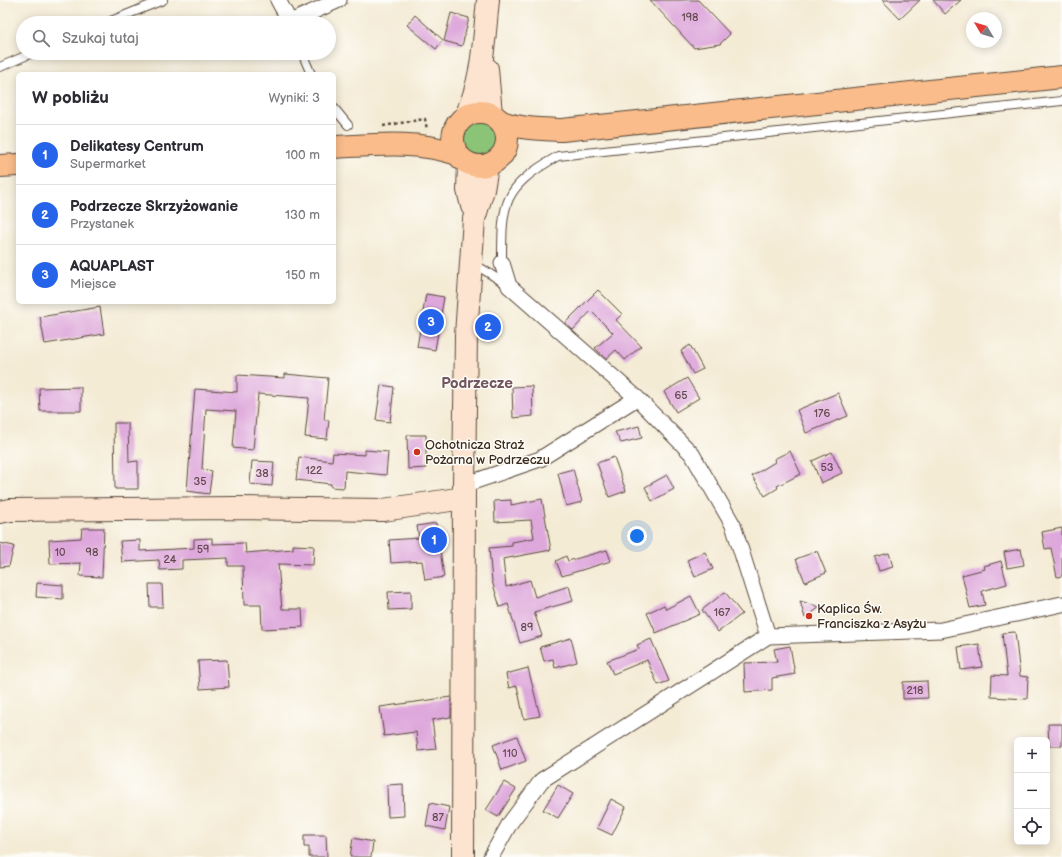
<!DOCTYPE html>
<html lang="pl">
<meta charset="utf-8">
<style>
:root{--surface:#fff;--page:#f2f2f3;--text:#2b2b33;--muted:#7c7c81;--line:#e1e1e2;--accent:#2563eb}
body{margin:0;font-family:"Balsamiq Sans",sans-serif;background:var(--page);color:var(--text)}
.controls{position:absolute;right:12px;bottom:12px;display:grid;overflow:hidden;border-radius:6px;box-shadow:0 2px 10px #0003}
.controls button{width:36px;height:36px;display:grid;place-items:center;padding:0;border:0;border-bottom:1px solid var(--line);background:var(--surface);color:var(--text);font:20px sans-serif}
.compass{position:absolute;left:966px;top:12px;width:36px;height:36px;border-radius:50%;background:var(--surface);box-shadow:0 2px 10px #0003;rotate:308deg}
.you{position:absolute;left:637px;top:536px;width:14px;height:14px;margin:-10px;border:3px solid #fff;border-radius:50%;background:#1a73e8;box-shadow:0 0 0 6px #1a73e833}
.badge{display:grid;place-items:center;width:26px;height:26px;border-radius:50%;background:var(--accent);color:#fff;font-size:13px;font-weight:700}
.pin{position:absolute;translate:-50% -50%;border:2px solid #fff;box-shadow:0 1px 4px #0006}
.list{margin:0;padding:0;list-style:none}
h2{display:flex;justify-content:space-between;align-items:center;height:52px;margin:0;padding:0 16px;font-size:17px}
h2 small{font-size:13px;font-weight:400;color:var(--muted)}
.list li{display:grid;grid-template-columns:26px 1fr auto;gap:12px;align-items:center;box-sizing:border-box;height:60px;padding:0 16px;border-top:1px solid var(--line)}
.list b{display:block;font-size:15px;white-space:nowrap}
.list p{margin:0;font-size:13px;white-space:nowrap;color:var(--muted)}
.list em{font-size:13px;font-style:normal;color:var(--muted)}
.icon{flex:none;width:22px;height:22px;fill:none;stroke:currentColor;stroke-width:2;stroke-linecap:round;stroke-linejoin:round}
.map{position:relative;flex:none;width:1062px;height:857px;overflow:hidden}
.search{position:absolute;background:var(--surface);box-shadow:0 2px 10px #0003;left:16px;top:16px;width:320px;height:44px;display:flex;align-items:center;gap:10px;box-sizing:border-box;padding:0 14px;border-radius:22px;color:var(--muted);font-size:15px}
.panel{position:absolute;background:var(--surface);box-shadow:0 2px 10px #0003;left:16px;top:72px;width:320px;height:232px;border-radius:6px}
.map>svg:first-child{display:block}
.green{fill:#8cc477;stroke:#64774a}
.building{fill:#dea8dc}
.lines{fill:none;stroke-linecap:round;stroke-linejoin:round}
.lane-casing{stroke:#574739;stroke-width:10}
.street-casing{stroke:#574739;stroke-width:17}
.secondary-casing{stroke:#574739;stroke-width:24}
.primary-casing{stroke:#574739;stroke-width:24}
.path{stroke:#574739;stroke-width:2.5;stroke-dasharray:3 3;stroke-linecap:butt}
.lane{stroke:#fff;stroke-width:8}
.street{stroke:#fff;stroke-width:15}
.secondary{stroke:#fde4d0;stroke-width:22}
.primary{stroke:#f9bc8a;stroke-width:22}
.poi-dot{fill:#c8321e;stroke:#fdfcf7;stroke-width:1.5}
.labels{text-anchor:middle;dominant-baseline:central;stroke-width:3;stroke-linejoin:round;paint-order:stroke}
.number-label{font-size:11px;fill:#644a4e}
.poi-label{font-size:13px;fill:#3b2a1e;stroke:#fdfcf7;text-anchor:start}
.quarter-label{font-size:15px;font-weight:bold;fill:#745660;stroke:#fdfcf7}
</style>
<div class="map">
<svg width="1062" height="857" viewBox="0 0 1062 857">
<rect width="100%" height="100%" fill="#fdfcf7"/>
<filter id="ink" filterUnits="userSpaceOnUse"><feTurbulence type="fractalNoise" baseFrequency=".025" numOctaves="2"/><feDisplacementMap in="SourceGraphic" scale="8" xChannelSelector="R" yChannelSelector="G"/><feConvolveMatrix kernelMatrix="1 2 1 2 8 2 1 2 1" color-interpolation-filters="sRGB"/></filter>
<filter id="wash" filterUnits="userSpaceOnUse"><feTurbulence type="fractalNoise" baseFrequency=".012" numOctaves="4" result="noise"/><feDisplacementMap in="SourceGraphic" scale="16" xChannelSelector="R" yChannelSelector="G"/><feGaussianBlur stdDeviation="0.9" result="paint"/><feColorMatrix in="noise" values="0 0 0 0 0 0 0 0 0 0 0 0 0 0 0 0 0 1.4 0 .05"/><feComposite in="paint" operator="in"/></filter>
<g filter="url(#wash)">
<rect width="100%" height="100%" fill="#f4ebd5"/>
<path class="green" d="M459 139a20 20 0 1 1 40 0a20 20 0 1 1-40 0Z"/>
<g id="blocks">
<path class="building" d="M650,0H698L730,34L720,44L694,48Z
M882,0H920L900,19Z
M933,0H961L945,14Z
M451,13L469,18L462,46L444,41Z
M415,15L443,40L436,49L407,25Z
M598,290L622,314L616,320L641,346L625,360L616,350L606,359L595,348L613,333L591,311L573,330L565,323Z
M426,294L444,297L435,350L417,347Z
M100,307L104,334L45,344L40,317Z
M690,345L703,369L693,374L681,351Z
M285,374L328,378L324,420H329L327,439L305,437L309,398L258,394L253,450L233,448L236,411L206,409L202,469L212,471L209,494L187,491L195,389L237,392V375L285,378Z
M687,378L699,398L676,412L664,392Z
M381,385L394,387L390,422L376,420Z
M532,386L533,416L513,418L512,387Z
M81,387V411H40L39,388Z
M838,393L848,416L806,433L797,410Z
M114,423H128L129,462L138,461V489H115Z
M639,426L642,438L621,443L615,432Z
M407,435H426V468L408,469Z
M365,450L388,452L386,475L345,471L344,488L331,487V484L296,480L299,457L332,461L333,453L365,455Z
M790,451L801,474L777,486L778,488L765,496L752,476L775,462L774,459Z
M832,452L842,473L821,483L812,461Z
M614,457L626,491L609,497L597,463Z
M252,461L274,462L272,486L250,484Z
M573,469L582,502L566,506L558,473Z
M667,475L674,489L652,501L645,487Z
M542,499L551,550L503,559L506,587L530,580L535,597L569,586L573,601L534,612L542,636L520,643L508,604L500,607L492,581L489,548L512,546V542L534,538L531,520L495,522L494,501L511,500V505Z
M436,523L444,577L425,580L422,561L391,563L389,540L419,538L417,526Z
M82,528H104L102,577L80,576L81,563L50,564L49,540L81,538Z
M1062,528V576L1057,577L1051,548L1045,549L1042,532Z
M212,538V544L245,543L246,553L293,549V545L314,546L313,565L278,564L282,609H302L303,627L262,629L261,605H244L243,566H228V558L182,560V569L160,570L159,560L122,562L120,541L140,540V551L194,548V539Z
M0,543L14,546L9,566L0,567Z
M1021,549L1024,565L1007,568L1004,552Z
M607,550L611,561L562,576L556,561L566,556L568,561Z
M817,551L826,573L805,582L796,559Z
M705,552L713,569L695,577L687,560Z
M889,553L893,567L879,571L875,557Z
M1001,561L1007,584L982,591L985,605L970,608L962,575L985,569L984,566Z
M37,583L63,585V599L36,597Z
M149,584H162L163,607H150Z
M411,591V609L389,610L388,592Z
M725,592L742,614L718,632L702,610Z
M691,596L700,614L656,633L647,613L664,605L666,609Z
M800,601L820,607L805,618Z
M1015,632L1020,676L1028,677L1027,699L991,697L992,675L1007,676L1002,633Z
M571,638L577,662L555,668L553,659L544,661L540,647Z
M651,639L669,681L658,685L647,660L613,674L607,661L639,649L637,645Z
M979,644L982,667L961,670L958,647Z
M790,646L795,674L772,678V690L745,692L744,663L777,662L774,649Z
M227,660L229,687L200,689L198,661Z
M528,668L540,716L524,719L517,686L509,688L506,674Z
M927,681L928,698L903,699V682Z
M451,697V717L432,720L436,749L418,751L416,732L384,736L380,707Z
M1048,724H1062V746H1049Z
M517,736L526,761L502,770L493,745Z
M504,782L516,789L498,817L486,810Z
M403,784L404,816L388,817L387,785Z
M558,785L573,794L558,818L543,810Z
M611,799L626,807L612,835L597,828Z
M430,803L449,807L445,830L426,826Z
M304,835H326L327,857H309V847H304Z
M353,838L373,842L371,857H350Z"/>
</g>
</g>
<g filter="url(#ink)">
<use href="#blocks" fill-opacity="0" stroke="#574739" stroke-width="1"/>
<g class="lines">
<g class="lane-casing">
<path id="lane" d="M106,23L163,0
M302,53L311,74
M0,67L32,53
M334,108L348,125
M473,263L509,286
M502,263C502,202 502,188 558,156L1062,101"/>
</g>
<g class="street-casing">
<path id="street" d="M278,0L290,22L339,0
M637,398L692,454L733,525L768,636
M464,485L540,459L637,398L509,286L502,263
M491,857L510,823L542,780L768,636L941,630L1062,604"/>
</g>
<g class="secondary-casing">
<path id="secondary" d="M487,69L491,114
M466,115C483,81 484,38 488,0
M469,164L468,190L472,206
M0,512L10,510L235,508L383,510L464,498
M463,857L464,485L466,335L474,219L483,190L487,166"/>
</g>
<g class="primary-casing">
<path id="primary" d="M453 139a27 27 0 1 1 54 0a27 27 0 1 1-54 0Z
M502,122C521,129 541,129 562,130L1062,77
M334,147C374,145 418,140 457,154
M0,166L18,165"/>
</g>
<path class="path" d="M383,126L425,119L427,130"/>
<use href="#lane" class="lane"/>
<use href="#street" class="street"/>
<use href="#secondary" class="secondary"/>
<use href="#primary" class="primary"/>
</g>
</g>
<g class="poi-dot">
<circle cx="417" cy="452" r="4"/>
<circle cx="809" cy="616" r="4"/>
</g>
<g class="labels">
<g class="number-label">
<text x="690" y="17">198</text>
<text x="681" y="395">65</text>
<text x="822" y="413">176</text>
<text x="827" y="467">53</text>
<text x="314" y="470">122</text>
<text x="262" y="473">38</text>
<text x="200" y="481">35</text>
<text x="203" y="549">59</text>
<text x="60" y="552">10</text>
<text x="92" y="552">98</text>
<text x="170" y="559">24</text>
<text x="722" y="612">167</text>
<text x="527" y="627">89</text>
<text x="915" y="690">218</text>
<text x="510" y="753">110</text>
<text x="438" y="817">87</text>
</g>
<g class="poi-label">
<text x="425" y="445">Ochotnicza Straż<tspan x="425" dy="15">Pożarna w Podrzeczu</tspan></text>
<text x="817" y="609">Kaplica Św.<tspan x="817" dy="15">Franciszka z Asyżu</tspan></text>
</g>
<g class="quarter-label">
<text x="477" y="383">Podrzecze</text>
</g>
</g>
</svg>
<div class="controls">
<button>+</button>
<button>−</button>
<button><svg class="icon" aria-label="locate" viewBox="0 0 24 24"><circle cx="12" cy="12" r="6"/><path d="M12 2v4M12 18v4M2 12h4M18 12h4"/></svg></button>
</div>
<svg class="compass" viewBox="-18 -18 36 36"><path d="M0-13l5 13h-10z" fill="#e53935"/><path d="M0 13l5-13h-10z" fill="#7c7c81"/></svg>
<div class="you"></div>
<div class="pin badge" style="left:434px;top:540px">1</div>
<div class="pin badge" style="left:488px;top:327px">2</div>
<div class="pin badge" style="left:431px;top:322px">3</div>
<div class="search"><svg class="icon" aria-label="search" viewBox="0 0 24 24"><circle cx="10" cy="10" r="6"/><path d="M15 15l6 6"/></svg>Szukaj tutaj</div>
<section class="panel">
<h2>W pobliżu<small>Wyniki: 3</small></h2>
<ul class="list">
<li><span class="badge">1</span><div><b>Delikatesy Centrum</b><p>Supermarket</p></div><em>100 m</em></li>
<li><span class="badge">2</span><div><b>Podrzecze Skrzyżowanie</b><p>Przystanek</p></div><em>130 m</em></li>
<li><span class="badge">3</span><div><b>AQUAPLAST</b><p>Miejsce</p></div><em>150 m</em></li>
</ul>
</section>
</div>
